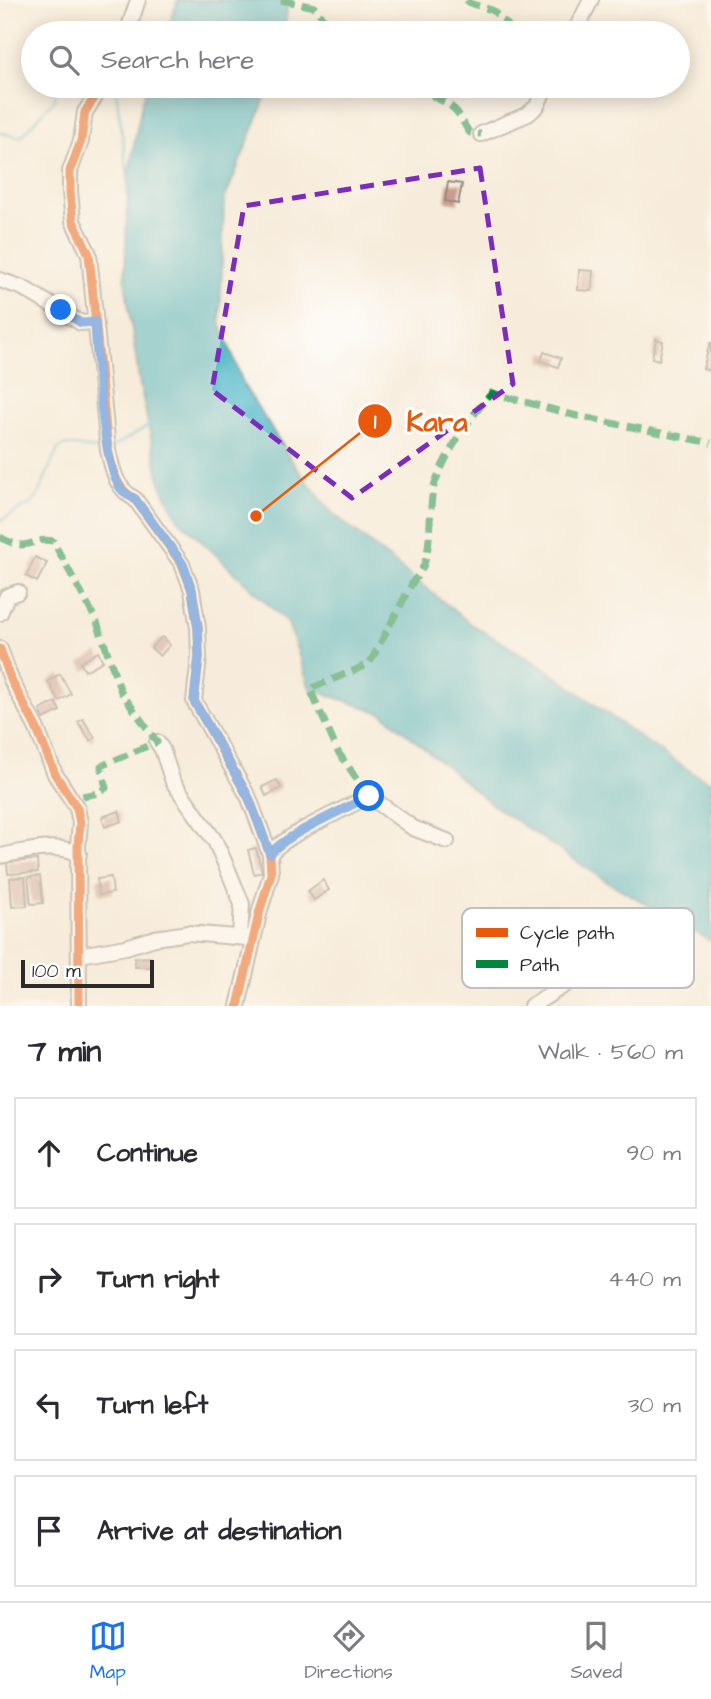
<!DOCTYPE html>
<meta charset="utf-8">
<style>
:root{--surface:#fff;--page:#f2f2f3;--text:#2b2b33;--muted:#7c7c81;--line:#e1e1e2;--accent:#1a73e8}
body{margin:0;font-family:"Architects Daughter",sans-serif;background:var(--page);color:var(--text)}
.scale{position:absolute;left:21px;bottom:18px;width:133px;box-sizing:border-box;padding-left:7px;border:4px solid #2b2b2b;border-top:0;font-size:19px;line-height:24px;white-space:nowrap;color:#2b2b2b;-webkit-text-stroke:5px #fff;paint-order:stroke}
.stop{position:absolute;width:21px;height:21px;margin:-16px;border:5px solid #1a73e8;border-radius:50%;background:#fff}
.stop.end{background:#1a73e8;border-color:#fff;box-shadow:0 2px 7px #0008}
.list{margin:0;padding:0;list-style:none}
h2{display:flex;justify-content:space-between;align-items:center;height:91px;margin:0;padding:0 28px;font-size:30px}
h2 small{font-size:23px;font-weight:400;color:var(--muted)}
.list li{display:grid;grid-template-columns:46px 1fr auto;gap:21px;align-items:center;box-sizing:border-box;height:112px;margin:0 14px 14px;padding:0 14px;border:2px solid var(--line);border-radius:0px}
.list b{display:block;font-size:26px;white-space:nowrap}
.list em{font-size:23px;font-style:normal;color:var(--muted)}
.icon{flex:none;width:38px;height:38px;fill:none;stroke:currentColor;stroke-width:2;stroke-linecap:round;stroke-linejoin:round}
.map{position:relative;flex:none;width:711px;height:1006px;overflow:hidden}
.search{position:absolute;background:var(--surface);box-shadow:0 4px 18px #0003;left:21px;right:21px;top:21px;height:77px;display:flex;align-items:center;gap:18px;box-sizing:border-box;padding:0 24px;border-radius:38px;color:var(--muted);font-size:26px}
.sheet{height:595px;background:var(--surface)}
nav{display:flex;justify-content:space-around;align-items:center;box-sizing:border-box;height:98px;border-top:2px solid var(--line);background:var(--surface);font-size:19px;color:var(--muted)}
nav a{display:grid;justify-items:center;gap:4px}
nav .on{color:var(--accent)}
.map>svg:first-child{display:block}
.water{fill:#43b1c0;stroke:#376e76;stroke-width:2}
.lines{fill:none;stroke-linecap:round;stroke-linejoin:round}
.stream{stroke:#43b1c0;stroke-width:2.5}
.building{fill:#cc9d8e}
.minor-casing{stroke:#918c83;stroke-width:18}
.minor{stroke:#fff;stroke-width:14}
.quiet{stroke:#00873e;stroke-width:7;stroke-dasharray:14 7;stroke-linecap:butt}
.cycleway-casing{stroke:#fff;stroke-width:13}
.cycleway{stroke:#e8590c;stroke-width:9}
.route{stroke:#1a73e8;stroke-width:9}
.marked{fill:none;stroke:#7b2cbf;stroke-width:5;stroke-dasharray:14 9;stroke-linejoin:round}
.key{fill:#fff;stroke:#bfbfbf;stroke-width:2}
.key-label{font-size:19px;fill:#2b2b2b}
.leader{fill:none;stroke:#e8590c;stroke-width:2.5}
.callout-dot{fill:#e8590c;stroke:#fff;stroke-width:2.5}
.mark-label{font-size:21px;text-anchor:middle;font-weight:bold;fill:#fff}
.callout-label{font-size:28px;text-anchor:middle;font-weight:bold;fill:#e8590c;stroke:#fff;stroke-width:6;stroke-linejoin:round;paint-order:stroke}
</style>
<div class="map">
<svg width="711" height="1006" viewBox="0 0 711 1006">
<rect width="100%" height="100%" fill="#fff"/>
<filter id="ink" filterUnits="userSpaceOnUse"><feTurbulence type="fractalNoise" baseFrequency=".0143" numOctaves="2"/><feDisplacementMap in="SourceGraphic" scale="14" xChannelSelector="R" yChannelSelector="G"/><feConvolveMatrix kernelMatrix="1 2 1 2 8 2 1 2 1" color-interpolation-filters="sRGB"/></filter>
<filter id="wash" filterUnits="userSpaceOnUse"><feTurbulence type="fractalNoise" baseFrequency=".00686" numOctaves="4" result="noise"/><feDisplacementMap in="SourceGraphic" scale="28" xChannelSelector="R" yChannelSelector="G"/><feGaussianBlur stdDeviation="1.57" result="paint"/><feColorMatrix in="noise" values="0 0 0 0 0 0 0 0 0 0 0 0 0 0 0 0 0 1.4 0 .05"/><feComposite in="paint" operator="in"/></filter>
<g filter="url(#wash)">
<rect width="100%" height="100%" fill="#f7ecdb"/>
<path class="water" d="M178,0H288L285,29L284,33H166Z
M148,86H268L262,107L224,201L220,322L244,386L296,467L332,513L471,624L545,668L638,736L696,775L711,782V941L606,881L494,806L382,713L310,689L288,623L178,519L161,486L139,380L125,281L128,177L142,102Z"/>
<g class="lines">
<path class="stream" d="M112,86L116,91L128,177
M0,133L21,137L53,101L59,86
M112,448L151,424
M0,521L35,501L58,449L66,445L103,450"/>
</g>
<g id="blocks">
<path class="building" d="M448,182L462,184L458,204L445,201Z
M579,270L593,271L592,291L578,290Z
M656,339L663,341L659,360L652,358Z
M710,343H711V371L703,369Z
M544,352L561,358L558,367L541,361Z
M35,557L47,563L37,582L26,576Z
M162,637L170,645L160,656L151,648Z
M98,652L103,661L85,671L80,663Z
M60,674L71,694L59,701L48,681Z
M56,702L60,711L44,719L40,710Z
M83,719L95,738L90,741L78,722Z
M277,780L281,788L266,796L262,787Z
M119,811L122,821L105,827L102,817Z
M256,848L262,872L254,874L248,850Z
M37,860L38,872L8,874L7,862Z
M40,876L43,903L31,904L28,877Z
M25,877L27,906L12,907L10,878Z
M111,877L113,893L99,895L97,879Z
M323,880L329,890L314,900L308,891Z
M151,957V967H135V958Z"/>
</g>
</g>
<g filter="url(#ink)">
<use href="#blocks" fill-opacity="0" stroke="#918c83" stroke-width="2"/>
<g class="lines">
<g class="minor-casing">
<path id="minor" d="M127,33L138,0
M574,33L591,0
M102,86L85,112L81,141L70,171V192L73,221L89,254L108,450C113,470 115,488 135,499L182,564L192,590L198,628L199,657L194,701L249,798L270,854L271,874L260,910L238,1006
M481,134L528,114L537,106L546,86
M0,280L23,288L81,323L95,322
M0,613L7,596L18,592
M0,649L12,682L36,727L55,774L77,808L80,823L78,845L79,1006
M157,742L162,749L173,782L215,841L228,870L242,904L240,937
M270,854C286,834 344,810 369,796L413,828L447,841
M0,856C23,852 57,842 79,854
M80,955L126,947L155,938L188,933L247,938
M531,1006L579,976"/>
</g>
<use href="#minor" class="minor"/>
<path class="quiet" d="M281,0L314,7L321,16L340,33
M467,0L469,3L492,10L516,33
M413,86C426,94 443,99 454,109C461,115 464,126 470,133L481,134
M0,537C31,555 29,536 53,541L97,622L121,692L157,742L101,766L106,788L99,793L71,798
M369,796L338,752L310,689L369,664L414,580C437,559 425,507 436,480C450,447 469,419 492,393L577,416L711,443"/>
<g class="cycleway-casing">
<path id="cycleway" d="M102,86L85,112L81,141L70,171V192L73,221L89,254L108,450C113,470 115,488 135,499L182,564L192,590L198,628L199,657L194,701L249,798L270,854L271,874L260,910L238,1006
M0,649L12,682L36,727L55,774L77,808L80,823L78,845L79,1006"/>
</g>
<use href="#cycleway" class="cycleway"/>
</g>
</g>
<g class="lines" filter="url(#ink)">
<path class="route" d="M61,310L81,323L95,322C97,358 102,463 121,489C125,494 130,496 135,499L183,564L192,590L198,628L199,657L194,701L249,798L270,854C286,834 344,810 369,796"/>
</g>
<path d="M0 0H711V1006H0ZM480,168L513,384L352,498L212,390L244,206Z" fill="#f7ecdb" fill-opacity=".55" fill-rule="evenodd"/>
<path class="marked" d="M480,168L513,384L352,498L212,390L244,206Z"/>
<rect x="462" y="908" width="232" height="80" rx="10" class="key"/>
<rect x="476" y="928" width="32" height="9" fill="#e8590c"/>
<rect x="476" y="960" width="32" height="8" fill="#00873e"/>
<g class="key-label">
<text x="520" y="939">Cycle path</text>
<text x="520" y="971">Path</text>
</g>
<path class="leader" d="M256 516L375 421"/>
<g class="callout-dot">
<circle cx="256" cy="516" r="7"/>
<circle cx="375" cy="421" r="18"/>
</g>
<g class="mark-label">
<text x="375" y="428">1</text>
</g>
<g class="callout-label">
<text x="437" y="431">Kara</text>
</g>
</svg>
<div class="scale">100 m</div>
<div class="stop" style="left:369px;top:796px"></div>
<div class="stop end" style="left:61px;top:310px"></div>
<div class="search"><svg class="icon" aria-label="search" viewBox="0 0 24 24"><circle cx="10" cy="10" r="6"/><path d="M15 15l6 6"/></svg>Search here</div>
</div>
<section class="sheet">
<h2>7 min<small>Walk · 560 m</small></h2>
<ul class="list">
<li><svg class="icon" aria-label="ahead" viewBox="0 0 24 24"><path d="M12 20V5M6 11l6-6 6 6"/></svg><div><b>Continue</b></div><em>90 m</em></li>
<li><svg class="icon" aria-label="right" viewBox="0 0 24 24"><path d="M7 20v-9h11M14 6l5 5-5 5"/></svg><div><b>Turn right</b></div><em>440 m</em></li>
<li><svg class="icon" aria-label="left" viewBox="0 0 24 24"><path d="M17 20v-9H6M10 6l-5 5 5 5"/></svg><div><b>Turn left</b></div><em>30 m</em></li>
<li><svg class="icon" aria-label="arrive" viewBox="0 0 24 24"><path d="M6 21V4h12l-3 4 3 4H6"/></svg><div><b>Arrive at destination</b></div></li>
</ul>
</section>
<nav>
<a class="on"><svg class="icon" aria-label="map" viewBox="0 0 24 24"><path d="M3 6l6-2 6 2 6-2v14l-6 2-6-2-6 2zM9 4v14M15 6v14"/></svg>Map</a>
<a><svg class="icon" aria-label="directions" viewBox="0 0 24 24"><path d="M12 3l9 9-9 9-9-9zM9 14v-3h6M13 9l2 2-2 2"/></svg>Directions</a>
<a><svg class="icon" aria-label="saved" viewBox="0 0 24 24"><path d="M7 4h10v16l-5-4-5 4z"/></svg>Saved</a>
</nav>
